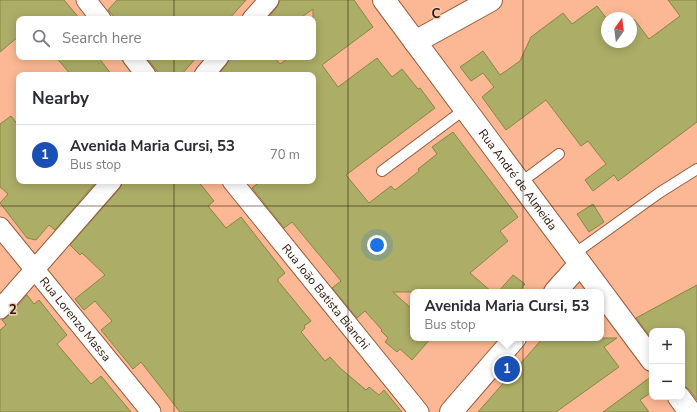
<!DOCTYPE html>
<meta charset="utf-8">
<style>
:root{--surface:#fff;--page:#f2f2f3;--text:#2b2b33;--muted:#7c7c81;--line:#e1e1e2;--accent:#3c758e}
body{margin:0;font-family:"Nunito Sans",sans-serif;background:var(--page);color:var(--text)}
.controls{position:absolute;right:12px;bottom:12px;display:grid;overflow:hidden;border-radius:8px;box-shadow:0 2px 10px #0003}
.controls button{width:36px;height:36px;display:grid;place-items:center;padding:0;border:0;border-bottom:1px solid var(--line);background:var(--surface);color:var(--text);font:20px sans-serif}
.compass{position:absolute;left:601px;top:12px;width:36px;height:36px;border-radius:50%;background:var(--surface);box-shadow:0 2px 10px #0003;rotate:14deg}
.you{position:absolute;left:377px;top:245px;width:14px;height:14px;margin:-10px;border:3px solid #fff;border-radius:50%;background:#1a73e8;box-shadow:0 0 0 6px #1a73e833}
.badge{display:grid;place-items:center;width:26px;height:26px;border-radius:50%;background:var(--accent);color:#fff;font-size:13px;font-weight:700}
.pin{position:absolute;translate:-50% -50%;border:2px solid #fff;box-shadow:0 1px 4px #0006}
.popup{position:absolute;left:410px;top:289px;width:194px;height:52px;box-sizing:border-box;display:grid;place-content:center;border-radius:8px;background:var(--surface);filter:drop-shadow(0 1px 3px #0005);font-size:13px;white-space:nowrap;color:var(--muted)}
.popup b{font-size:15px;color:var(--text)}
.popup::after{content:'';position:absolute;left:50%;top:100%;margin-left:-8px;border:8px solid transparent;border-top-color:var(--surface)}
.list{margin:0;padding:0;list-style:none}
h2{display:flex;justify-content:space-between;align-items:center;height:52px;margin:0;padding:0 16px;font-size:17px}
h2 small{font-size:13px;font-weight:400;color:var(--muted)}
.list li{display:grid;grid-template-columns:26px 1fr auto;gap:12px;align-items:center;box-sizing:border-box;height:60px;padding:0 16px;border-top:1px solid var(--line)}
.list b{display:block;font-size:15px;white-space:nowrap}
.list p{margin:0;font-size:13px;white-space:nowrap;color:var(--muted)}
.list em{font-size:13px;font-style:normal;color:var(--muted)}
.icon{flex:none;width:22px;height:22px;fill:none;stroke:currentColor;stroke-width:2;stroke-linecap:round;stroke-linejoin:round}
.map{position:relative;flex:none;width:697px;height:412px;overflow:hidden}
.search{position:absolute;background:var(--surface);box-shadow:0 2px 10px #0003;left:16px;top:16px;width:300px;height:44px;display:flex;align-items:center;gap:10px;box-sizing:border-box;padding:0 14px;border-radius:8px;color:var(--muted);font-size:15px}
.panel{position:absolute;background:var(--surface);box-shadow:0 2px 10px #0003;left:16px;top:72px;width:300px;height:112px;border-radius:8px}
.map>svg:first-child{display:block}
.building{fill:#acad66;stroke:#878742}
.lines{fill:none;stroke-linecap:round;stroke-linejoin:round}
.service-casing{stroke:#965a38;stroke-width:12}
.minor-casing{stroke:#965a38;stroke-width:21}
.tertiary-casing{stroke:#965a38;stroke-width:24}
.secondary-casing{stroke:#965a38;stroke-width:24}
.service{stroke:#fff;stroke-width:10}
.minor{stroke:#fff;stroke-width:19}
.tertiary{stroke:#fff;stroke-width:22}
.secondary{stroke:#fff;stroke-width:22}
.grid{fill:none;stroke:#2b1305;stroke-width:1;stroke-opacity:0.55}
.labels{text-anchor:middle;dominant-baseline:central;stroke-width:3;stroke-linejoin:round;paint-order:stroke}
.street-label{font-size:12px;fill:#2b1305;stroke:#f6cdb7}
.grid-label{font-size:13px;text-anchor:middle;font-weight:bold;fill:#2b1305;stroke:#f6cdb7;stroke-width:3;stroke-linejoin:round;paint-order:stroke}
</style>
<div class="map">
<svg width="697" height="412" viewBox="0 0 697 412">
<rect width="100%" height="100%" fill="#fcb894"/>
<path class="building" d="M0,0H64L80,19H19V36L0,52Z
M117,0H246L229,19H116L108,10Z
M280,0H354L373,27L322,65L338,87L377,58L392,77L402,69L418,89L420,88L435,108L346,175L369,203L391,186L395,190L418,172L419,171L418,169L437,154L432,147L453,132L518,217L500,231L508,241L470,273L492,292H393L413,310V338H431L412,360L400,349L397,352L385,342L388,338L381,331L382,330L365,311L357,318L332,288L341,281L292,222L284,228L252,188L261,181H313V75H218L227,64L230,57H274L280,64L290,57H313V9L299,19H267L277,7Z
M668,0H697V122L618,181L614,175L593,191L585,180L606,164L588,141L581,146L546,100L506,130L482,97L494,87L483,73L471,81L460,67L483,51L500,75L520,61L531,37L563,13L572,24L597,6L607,19V42H631V22L634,19L649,39L680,16Z
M56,57H98L112,75H71Z
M146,57H197L181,75H160Z
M11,116L19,126V181H97L55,230L49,225L36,240L27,238L0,203L8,194L0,187V124Z
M123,181H198L214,201L208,206L226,228L241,217L285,273L278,279V281L311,321L304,326L305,328L301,332L325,361L330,357L340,368L366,390L369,387L379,395L384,390L402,412H180L141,362L133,369L101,330L112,321L95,301L84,310L75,299L105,275L82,253L80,255L70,245L120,188Z
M593,204L604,222L589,232L577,214Z
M513,275L525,284L518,292H498Z
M697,285V400L689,389L682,385V331H652V339L636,318Z
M27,295L34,304L39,300L67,335L57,344L91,384L101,376L131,412H0V330L6,325L2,320L8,316Z
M543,338H617L604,347L619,367L556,412H478Z
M652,376V392L640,400L649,412H603Z"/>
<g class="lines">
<g class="service-casing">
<path id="service" d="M382,171L465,109
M520,183L559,154
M574,254L659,193L697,169"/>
</g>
<g class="minor-casing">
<g id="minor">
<path d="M86,0L101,19"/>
<path d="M252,19L269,0"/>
<path d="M132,57L146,75"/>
<path d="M204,75L219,57"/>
<path id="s1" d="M232,181L419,412"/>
<path id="s2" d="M0,227L151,412"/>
<path d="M0,309L112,181"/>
</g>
</g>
<g class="tertiary-casing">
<path id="tertiary" d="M415,42L491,0
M555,292L580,264
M451,412L515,338"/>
</g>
<g class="secondary-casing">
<g id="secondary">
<path id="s3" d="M384,0L652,360"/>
<path d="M679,397L690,412"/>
</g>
</g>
<use href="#service" class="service"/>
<use href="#minor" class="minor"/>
<use href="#tertiary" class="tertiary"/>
<use href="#secondary" class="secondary"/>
</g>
<path class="grid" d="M174,0V19M348,0V412M523,0V412M174,57V75M174,181V412M0,206H697"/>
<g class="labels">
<g class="street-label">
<text stroke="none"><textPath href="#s3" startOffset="224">Rua André de Almeida</textPath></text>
<text stroke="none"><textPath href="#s1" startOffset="149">Rua João Batista Bianchi</textPath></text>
<text stroke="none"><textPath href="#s2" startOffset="119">Rua Lorenzo Massa</textPath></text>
</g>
</g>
<g class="grid-label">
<text x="436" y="18">C</text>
<text x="13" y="314">2</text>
</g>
</svg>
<div class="controls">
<button>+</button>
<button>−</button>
</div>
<svg class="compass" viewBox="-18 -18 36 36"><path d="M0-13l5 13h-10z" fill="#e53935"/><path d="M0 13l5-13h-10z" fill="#7c7c81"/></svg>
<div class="you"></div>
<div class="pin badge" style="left:507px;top:369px;background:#1a4fb4">1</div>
<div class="popup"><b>Avenida Maria Cursi, 53</b>Bus stop</div>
<div class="search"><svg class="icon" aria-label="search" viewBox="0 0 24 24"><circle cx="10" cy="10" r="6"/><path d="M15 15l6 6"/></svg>Search here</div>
<section class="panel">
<h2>Nearby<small></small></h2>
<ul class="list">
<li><span class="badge" style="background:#1a4fb4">1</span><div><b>Avenida Maria Cursi, 53</b><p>Bus stop</p></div><em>70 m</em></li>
</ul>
</section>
</div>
